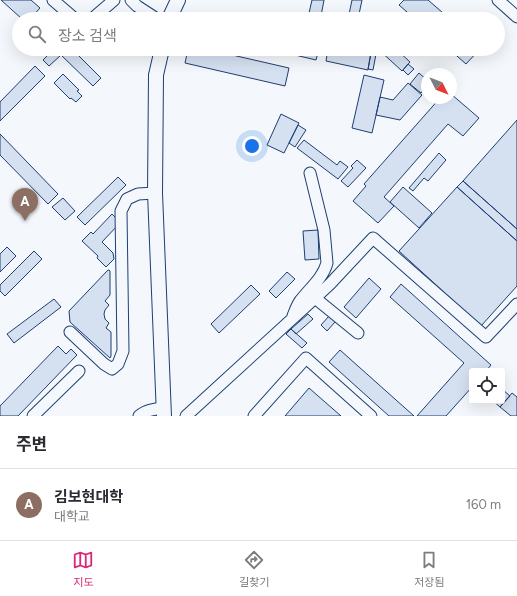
<!DOCTYPE html>
<html lang="ko">
<meta charset="utf-8">
<style>
:root{--surface:#fff;--page:#f2f2f3;--text:#2b2b33;--muted:#7c7c81;--line:#e1e1e2;--accent:#db2777}
body{margin:0;font-family:Figtree,"Noto Sans KR",sans-serif;background:var(--page);color:var(--text)}
.controls{position:absolute;right:12px;bottom:12px;display:grid;overflow:hidden;border-radius:4px;box-shadow:0 4px 16px #0002}
.controls button{width:36px;height:36px;display:grid;place-items:center;padding:0;border:0;border-bottom:1px solid var(--line);background:var(--surface);color:var(--text);font:20px sans-serif}
.compass{position:absolute;left:421px;top:68px;width:36px;height:36px;border-radius:50%;background:var(--surface);box-shadow:0 4px 16px #0002;rotate:132deg}
.you{position:absolute;left:252px;top:146px;width:14px;height:14px;margin:-10px;border:3px solid #fff;border-radius:50%;background:#1a73e8;box-shadow:0 0 0 6px #1a73e833}
.badge{display:grid;place-items:center;width:26px;height:26px;border-radius:50%;background:var(--accent);color:#fff;font-size:13px;font-weight:700}
.pin{position:absolute;translate:-50% -33px;filter:drop-shadow(0 1px 2px #0008)}
.pin::after{content:'';position:absolute;top:21px;width:14px;height:12px;background:inherit;clip-path:polygon(0 0,100% 0,50% 100%)}
.list{margin:0;padding:0;list-style:none}
h2{display:flex;justify-content:space-between;align-items:center;height:52px;margin:0;padding:0 16px;font-size:17px}
h2 small{font-size:13px;font-weight:400;color:var(--muted)}
.list li{display:grid;grid-template-columns:26px 1fr auto;gap:12px;align-items:center;box-sizing:border-box;height:72px;padding:0 16px;border-top:1px solid var(--line)}
.list b{display:block;font-size:15px;white-space:nowrap}
.list p{margin:0;font-size:13px;white-space:nowrap;color:var(--muted)}
.list em{font-size:13px;font-style:normal;color:var(--muted)}
.icon{flex:none;width:22px;height:22px;fill:none;stroke:currentColor;stroke-width:2;stroke-linecap:round;stroke-linejoin:round}
.map{position:relative;flex:none;width:517px;height:416px;overflow:hidden}
.search{position:absolute;background:var(--surface);box-shadow:0 4px 16px #0002;left:12px;right:12px;top:12px;height:44px;display:flex;align-items:center;gap:10px;box-sizing:border-box;padding:0 14px;border-radius:22px;color:var(--muted);font-size:15px}
.sheet{height:124px;background:var(--surface)}
nav{display:flex;justify-content:space-around;align-items:center;box-sizing:border-box;height:56px;border-top:1px solid var(--line);background:var(--surface);font-size:11px;color:var(--muted)}
nav a{display:grid;justify-items:center;gap:2px}
nav .on{color:var(--accent)}
.map>svg:first-child{display:block}
.building{fill:#d5e0f0;stroke:#1d3f73}
.lines{fill:none;stroke-linecap:round;stroke-linejoin:round}
.minor-casing{stroke:#1d3f73;stroke-width:13}
.major-casing{stroke:#1d3f73;stroke-width:16}
.minor{stroke:#f4f7fb;stroke-width:11}
.major{stroke:#f4f7fb;stroke-width:14}
</style>
<div class="map">
<svg width="517" height="416" viewBox="0 0 517 416">
<rect width="100%" height="100%" fill="#f4f7fb"/>
<path class="building" d="M1,0H31L40,8L30,19H22Z
M312,0H324L321,16L309,13Z
M352,0H362L358,19H348Z
M404,0H428L450,19H415L399,5Z
M54,49H79L82,51L78,55L101,78L93,86L61,55L49,66L43,60Z
M188,49H206L289,68L285,86L185,63Z
M296,49H319L316,60L295,55Z
M328,49H358L371,52L368,70L326,61Z
M378,49H396L410,62L402,71Z
M449,49H480L466,64Z
M371,53L376,54L373,70L368,69Z
M408,64L414,69L408,75L403,70Z
M35,66L45,76L0,121V102Z
M419,73L427,80V86L421,93L410,84Z
M63,74L79,90L77,91L82,96L76,102L71,98L70,99L54,83Z
M364,75L384,80L372,133L352,128Z
M408,83L422,95L400,120L376,115L380,97L393,100Z
M451,94L479,118L463,136L448,124L384,197L394,206L378,223L353,201L366,186L364,184L440,98H451Z
M281,114L299,123L284,153L267,145Z
M517,120V229L463,181Z
M298,125L306,130L295,147L289,143Z
M0,134L58,194L48,204L0,155Z
M304,140L337,165L340,161L348,167L338,179L297,148Z
M439,153L446,160L428,181L424,178L413,191L409,188Z
M357,160L366,168L348,187L341,181L353,168L351,166Z
M118,177L126,185L85,225L77,217Z
M463,181L517,229V241L457,187Z
M403,187L432,213L419,228L390,202Z
M457,187L517,241V286L481,326L399,251Z
M63,198L75,211L65,220L52,207Z
M112,214L119,221V224L102,242L113,253L114,259L106,267L97,258L98,256L82,241L91,232L93,234Z
M318,230L319,259L305,260L303,231Z
M7,247L16,256L0,272V254Z
M34,251L42,259L5,296L0,291V285Z
M108,270H109L110,271V295L105,301L109,305L105,310L104,314L105,319L109,323L106,328L111,332V356L110,358L70,322L69,311Z
M287,272L295,279L276,298L269,291Z
M369,278L381,289L356,318L344,307Z
M401,284L491,365L486,371H472V387L446,416H417L464,363L390,297Z
M251,285L260,294L219,333L211,324Z
M54,299L61,307L14,343L7,334Z
M308,314L313,319L296,334L291,329Z
M329,316L335,322L327,331L321,325Z
M291,329L307,343L302,348L286,334Z
M58,346L66,354L71,349L77,355L18,416H0V406Z
M340,350L414,416H389L329,362Z
M309,388L341,416H285Z
M502,389L510,396L500,407L493,401H502Z
M512,393L517,397V416H511L500,407Z"/>
<g class="lines">
<g class="minor-casing">
<path id="minor" d="M53,0L75,19
M131,0L137,6L157,19
M498,0L517,17
M92,19L114,0
M315,298L330,284L373,238L486,337L517,304
M293,316C295,311 297,305 300,301C309,289 323,278 327,263L324,230L310,173
M70,332L104,364L112,369L118,364L123,351L121,211L127,199L138,194L155,193
M33,416L79,371
M139,416C146,410 155,409 164,408
M186,416L315,298L358,333
M254,416L306,358L371,416"/>
</g>
<g class="major-casing">
<path id="major" d="M169,19L178,0
M162,49L156,75L155,193L164,416"/>
</g>
<use href="#minor" class="minor"/>
<use href="#major" class="major"/>
</g>
</svg>
<div class="controls">
<button><svg class="icon" aria-label="locate" viewBox="0 0 24 24"><circle cx="12" cy="12" r="6"/><path d="M12 2v4M12 18v4M2 12h4M18 12h4"/></svg></button>
</div>
<svg class="compass" viewBox="-18 -18 36 36"><path d="M0-13l5 13h-10z" fill="#e53935"/><path d="M0 13l5-13h-10z" fill="#7c7c81"/></svg>
<div class="you"></div>
<div class="pin badge" style="left:25px;top:221px;background:#8d6e63">A</div>
<div class="search"><svg class="icon" aria-label="search" viewBox="0 0 24 24"><circle cx="10" cy="10" r="6"/><path d="M15 15l6 6"/></svg>장소 검색</div>
</div>
<section class="sheet">
<h2>주변<small></small></h2>
<ul class="list">
<li><span class="badge" style="background:#8d6e63">A</span><div><b>김보현대학</b><p>대학교</p></div><em>160 m</em></li>
</ul>
</section>
<nav>
<a class="on"><svg class="icon" aria-label="map" viewBox="0 0 24 24"><path d="M3 6l6-2 6 2 6-2v14l-6 2-6-2-6 2zM9 4v14M15 6v14"/></svg>지도</a>
<a><svg class="icon" aria-label="directions" viewBox="0 0 24 24"><path d="M12 3l9 9-9 9-9-9zM9 14v-3h6M13 9l2 2-2 2"/></svg>길찾기</a>
<a><svg class="icon" aria-label="saved" viewBox="0 0 24 24"><path d="M7 4h10v16l-5-4-5 4z"/></svg>저장됨</a>
</nav>
